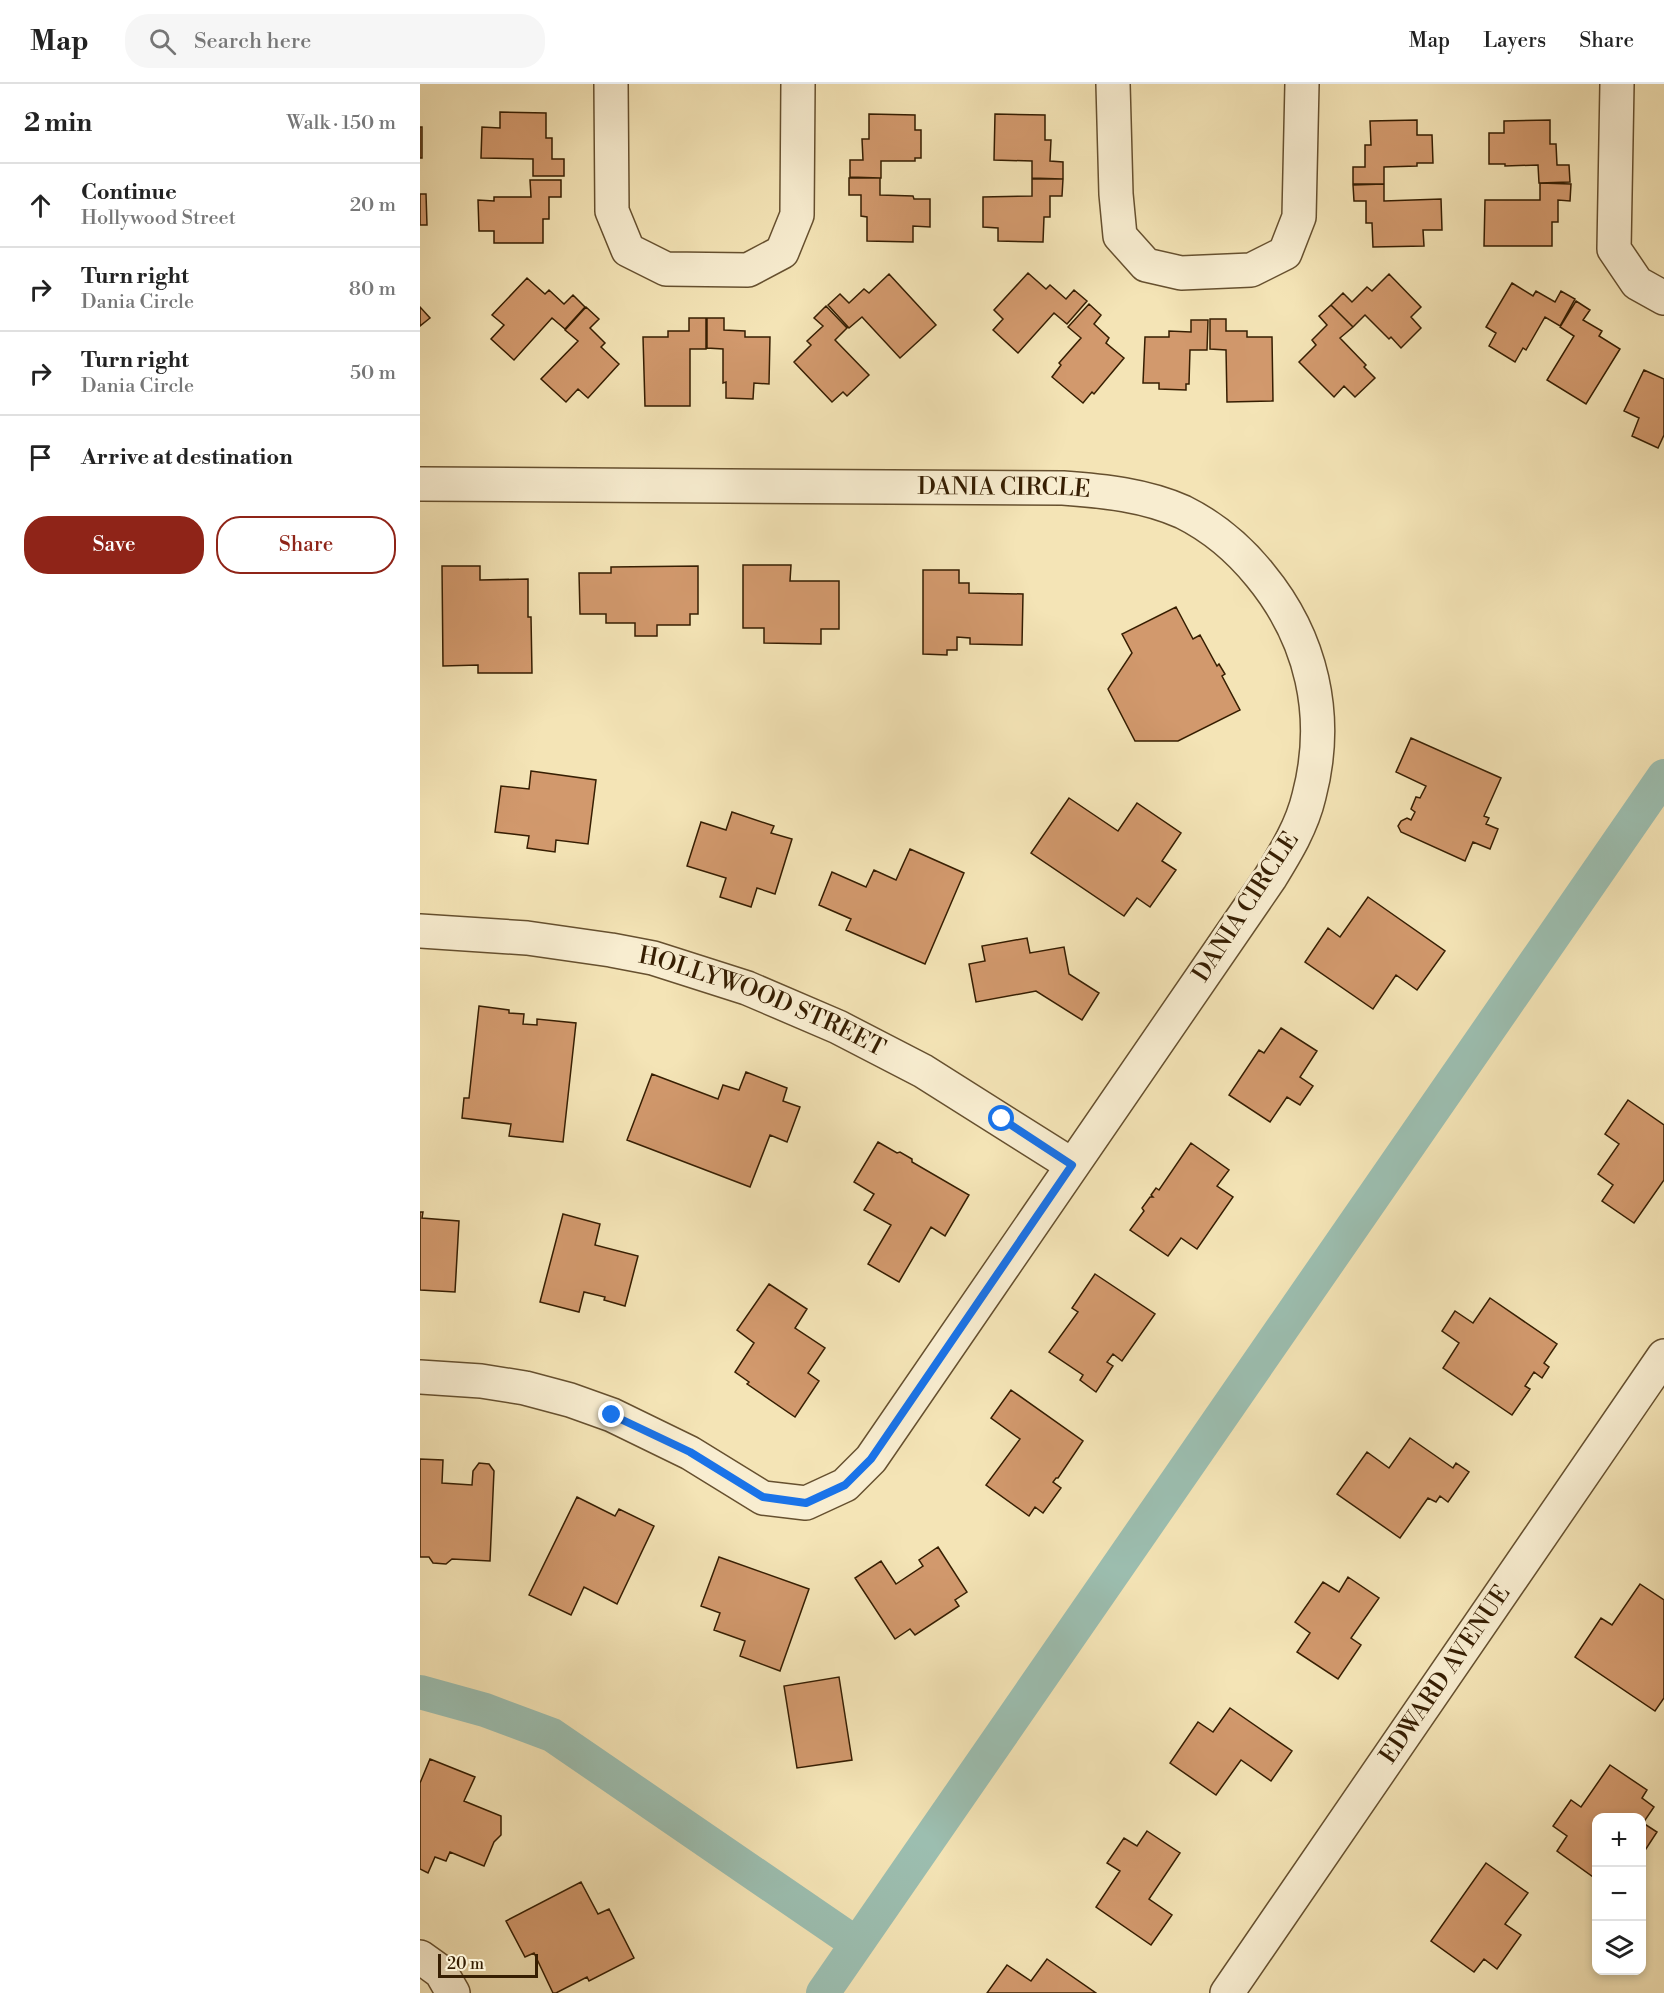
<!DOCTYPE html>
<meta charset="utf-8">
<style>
:root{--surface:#fff;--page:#f6f6f6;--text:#222;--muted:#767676;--line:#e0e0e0;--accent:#8f2418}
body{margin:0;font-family:"Libre Bodoni",serif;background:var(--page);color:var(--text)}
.controls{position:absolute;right:18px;bottom:18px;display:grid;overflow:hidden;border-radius:12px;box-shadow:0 3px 9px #0003}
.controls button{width:54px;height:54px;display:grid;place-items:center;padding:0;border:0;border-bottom:2px solid var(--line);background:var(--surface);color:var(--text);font:30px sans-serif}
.scale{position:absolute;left:18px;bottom:15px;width:100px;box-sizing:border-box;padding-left:6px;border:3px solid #361e02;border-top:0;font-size:16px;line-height:21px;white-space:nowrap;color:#361e02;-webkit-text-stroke:4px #f8edd0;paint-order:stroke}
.stop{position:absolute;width:18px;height:18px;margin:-14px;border:4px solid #1a73e8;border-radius:50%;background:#fff}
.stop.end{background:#1a73e8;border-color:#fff;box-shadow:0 2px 6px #0008}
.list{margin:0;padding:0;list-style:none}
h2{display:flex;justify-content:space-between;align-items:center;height:78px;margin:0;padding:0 24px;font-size:26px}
h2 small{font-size:20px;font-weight:400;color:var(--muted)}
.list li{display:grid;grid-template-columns:39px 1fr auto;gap:18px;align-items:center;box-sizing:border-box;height:84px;padding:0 24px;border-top:2px solid var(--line)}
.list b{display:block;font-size:22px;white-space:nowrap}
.list p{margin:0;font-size:20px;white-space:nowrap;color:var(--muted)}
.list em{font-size:20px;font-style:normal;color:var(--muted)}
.actions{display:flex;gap:12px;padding:18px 24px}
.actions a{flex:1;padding:14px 0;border:2px solid var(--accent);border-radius:24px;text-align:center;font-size:21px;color:var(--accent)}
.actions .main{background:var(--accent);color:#fff}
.icon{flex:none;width:33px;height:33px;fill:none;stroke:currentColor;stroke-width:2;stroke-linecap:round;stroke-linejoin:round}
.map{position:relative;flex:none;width:1244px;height:1909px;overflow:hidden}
header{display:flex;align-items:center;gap:36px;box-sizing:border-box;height:84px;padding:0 30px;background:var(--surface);border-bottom:2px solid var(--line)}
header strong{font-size:28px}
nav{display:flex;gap:33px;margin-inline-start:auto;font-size:21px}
.search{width:420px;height:54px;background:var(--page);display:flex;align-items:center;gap:15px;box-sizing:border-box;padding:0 21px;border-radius:24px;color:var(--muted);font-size:22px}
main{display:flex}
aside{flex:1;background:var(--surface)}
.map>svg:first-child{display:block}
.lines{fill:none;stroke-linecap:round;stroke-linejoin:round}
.canal{stroke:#9cbeb0;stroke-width:34}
.building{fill:#d2996d;stroke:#361e02;stroke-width:1.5}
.street-casing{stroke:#66502f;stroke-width:36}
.street{stroke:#f8edd0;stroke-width:33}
.route{stroke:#1a73e8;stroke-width:8}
.labels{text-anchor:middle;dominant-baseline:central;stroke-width:6;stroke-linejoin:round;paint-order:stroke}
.street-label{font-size:24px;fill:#361e02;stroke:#f8edd0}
</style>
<header>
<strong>Map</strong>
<div class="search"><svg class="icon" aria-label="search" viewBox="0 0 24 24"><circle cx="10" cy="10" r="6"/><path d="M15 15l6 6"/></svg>Search here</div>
<nav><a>Map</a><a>Layers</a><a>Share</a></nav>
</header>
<main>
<aside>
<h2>2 min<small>Walk · 150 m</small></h2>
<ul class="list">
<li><svg class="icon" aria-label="ahead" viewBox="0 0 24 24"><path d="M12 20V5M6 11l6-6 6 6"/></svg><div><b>Continue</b><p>Hollywood Street</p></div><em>20 m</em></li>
<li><svg class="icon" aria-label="right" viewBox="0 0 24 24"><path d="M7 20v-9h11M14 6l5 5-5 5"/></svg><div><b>Turn right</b><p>Dania Circle</p></div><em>80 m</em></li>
<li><svg class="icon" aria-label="right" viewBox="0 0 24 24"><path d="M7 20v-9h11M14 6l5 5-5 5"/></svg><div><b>Turn right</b><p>Dania Circle</p></div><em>50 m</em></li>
<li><svg class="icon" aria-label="arrive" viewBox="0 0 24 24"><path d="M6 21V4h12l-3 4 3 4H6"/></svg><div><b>Arrive at destination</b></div></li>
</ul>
<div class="actions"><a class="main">Save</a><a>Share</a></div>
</aside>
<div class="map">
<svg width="1244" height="1909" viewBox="0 0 1244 1909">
<rect width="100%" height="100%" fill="#f4e4b6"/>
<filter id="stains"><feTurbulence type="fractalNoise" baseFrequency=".00333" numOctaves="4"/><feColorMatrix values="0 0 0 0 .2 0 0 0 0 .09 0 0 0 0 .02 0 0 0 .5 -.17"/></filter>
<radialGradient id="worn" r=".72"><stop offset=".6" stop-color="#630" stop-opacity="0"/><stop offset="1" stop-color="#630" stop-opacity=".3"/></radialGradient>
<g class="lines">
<path class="canal" d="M0,1608L65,1626L132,1651L437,1860
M403,1909L1244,692"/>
</g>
<path class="building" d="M80,28L126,29V54H132V75H144V92H113V75L61,74L62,43L80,44Z
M449,30L495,31V46H501V74H495V77H461V94L430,93V76H443L442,55H449Z
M575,30L625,31V56H631L630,77L643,78V95L612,94V77L574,76Z
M997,36V51H1012L1013,79H997V82L964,83V100H933V83H945V61H951L950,37Z
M1130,36V60H1136L1137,81H1149L1150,98L1119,99L1118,81L1085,82V80H1069V49H1084V37Z
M0,43H2V74H0Z
M429,94H460V111L493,112L494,115H510V143L493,142V158L447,157V133L441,132V111H429Z
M612,95H643L642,112H630V133H624L623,158L578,157V144L563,143V113L612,112Z
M110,96H141V113H129V135H123V159H74V147H59L58,116L74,117V113H111Z
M1120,99L1151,100L1150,117L1138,116V138H1132V162H1064L1065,116H1120Z
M964,100V117L1021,115L1022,146H1003L1004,162L953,163L952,139H946V117H934L933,101Z
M0,110H6L7,141H0Z
M608,189L626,205L630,201L646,215L654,206L667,217L647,240L634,229L598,269L573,246L583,235L574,226Z
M469,190L516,241L480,274L442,233L429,244L408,221L420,210L429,219L444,205L449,209Z
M969,190L1001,223L991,233L1001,244L981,264L971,253L969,255L945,231L933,243L911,221L923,209L932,218L947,203L952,207Z
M107,194L125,210L129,206L144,220L153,211L165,223L145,245L132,234L94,276L71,255L84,241L72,231Z
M1092,199L1113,212L1116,207L1135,218L1141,207L1155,215L1140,242L1125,233L1106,266L1103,264L1095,278L1069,262L1076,249L1066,243Z
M1156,217L1170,226L1163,236L1182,247L1179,252L1200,265L1166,320L1127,296L1154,252L1140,243Z
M669,220L681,231L674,240L689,254L686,259L704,274L674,310L672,308L663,319L632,293L641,281L639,279L661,254L648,243Z
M911,221L933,243L920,254L946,281L944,283L955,294L935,313L924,302L914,313L879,278L896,261L892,256L907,241L899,232Z
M406,222L427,244L415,256L449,291L427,312L423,308L412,318L374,278L391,261L387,257L403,242L394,234Z
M0,223L10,234L0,242Z
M166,223L179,235L170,244L185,259L181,263L199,280L168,314L158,305L146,318L121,295L158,257L145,246Z
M269,234H286V265H270V322H225L223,253H248V247H269Z
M287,234H304V246L325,247V253H350L349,300L334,299L333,315L306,314V298L303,299V265L287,264Z
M790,235H806V247H827V253H852L853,317L807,318L806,266L790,265Z
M771,236H788L787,266H770L769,300H766V306L739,305V299H723L725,253H749V247L771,248Z
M1224,286L1244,295V351L1238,364L1212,352L1219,334L1204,327Z
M323,481H371L370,497H419V545H401V560L344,559V544H323Z
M22,482H60V496L108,495V533H111L112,589H58V581L23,582Z
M278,482V530H270V541H237V552H215V539H186V530H160L159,489H191V483Z
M503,486H539V499H549V509L603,510L602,561L550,560V554L537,553V566H527V571L503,570Z
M756,523L773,555L780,551L797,582L799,580L805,590L802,592L820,626L758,657H715L688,605L712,569L702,550Z
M991,654L1081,694L1064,732L1069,734L1066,740L1078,745L1070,765L1053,758L1045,777L981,748L978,742L981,737L987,734L991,736L995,728L991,725L996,713L1000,714L1006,702L976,688Z
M111,687L176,696L168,760L136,756L135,768L107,764L109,752L75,748L81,702L109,705Z
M649,714L698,747L717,719L761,749L742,777L756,786L730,823L717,814L704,832L611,769Z
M312,728L354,742L351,749L372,755L355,810L337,804L331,823L300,813L306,794L267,782L281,738L306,746Z
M490,765L544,789L505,880L426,846L431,835L399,821L412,788L446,803L454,786L476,796Z
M948,813L1025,867L997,906L976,891L953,925L885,878L908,844L920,853Z
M607,854L610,869L644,863L649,890L679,909L662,936L616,907L556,918L549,880L565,877L562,862Z
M59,922L89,926V929L104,930L103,940L117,941V935L156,939L143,1058L89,1052L91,1040L42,1034L44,1014H49Z
M861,944L897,967L880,993L893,1002L880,1021L867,1013L850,1038L809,1011L839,966L844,969Z
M326,988L367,1004L363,1017L380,1023L367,1058L350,1051L330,1103L207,1056L232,990L298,1015L303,1001L319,1006Z
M1208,1016L1244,1041V1096L1214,1139L1182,1117L1193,1101L1178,1090L1199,1060L1185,1050Z
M458,1058L477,1069L480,1068L492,1075V1078L549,1111L525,1152L511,1143L479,1198L448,1180L471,1141L444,1126L454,1110L434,1098Z
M771,1059L809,1086L797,1102L813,1113L777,1165L761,1154L748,1172L710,1146L724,1127L722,1124L730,1113H733L731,1111L736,1104L739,1106Z
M0,1128H3L2,1134L39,1137L35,1208L0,1206Z
M143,1130L180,1140L175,1161L218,1172L205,1222L184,1216L185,1213L164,1208L159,1228L120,1218Z
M675,1190L735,1230L702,1277L693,1270L687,1278L693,1282L676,1308L660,1296L663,1291L629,1268L658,1228L652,1224Z
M349,1200L387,1225L375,1244L405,1264L388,1289L399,1297L375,1333L327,1300L329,1298L315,1288L334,1259L317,1246Z
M1070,1214L1137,1260L1124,1279L1129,1283L1122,1294L1114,1288L1105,1302L1110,1305L1092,1331L1023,1284L1039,1259L1022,1247L1035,1227L1053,1239Z
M591,1306L663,1357L638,1394H636L633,1398L641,1404L623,1429L615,1423L609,1432L566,1401L600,1355L571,1334Z
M990,1354L1033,1384L1036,1379L1049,1388L1028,1418L1020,1412L1016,1418L1008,1414L980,1454L917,1410L947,1368L969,1384Z
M0,1375L23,1376L22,1399L52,1401L53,1387L59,1379L69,1380L74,1387L70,1477L32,1475L26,1480L13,1479L9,1473H0Z
M157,1413L195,1432L199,1425L234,1442L197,1520L164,1503L151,1531L109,1511Z
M518,1463L547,1508L535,1516L539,1522L495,1551L490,1545L475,1555L435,1494L461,1477L476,1500L503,1482L499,1476Z
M299,1473L389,1505L360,1587L320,1572L325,1557L294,1546L300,1529L281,1522Z
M928,1493L959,1514L931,1554L941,1561L918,1595L877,1568L890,1549L875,1538L903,1498L919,1508Z
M1220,1500L1244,1516V1614L1235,1627L1155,1573L1181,1534L1192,1541Z
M419,1593L432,1676L377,1684L364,1602Z
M810,1624L872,1667L851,1697L821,1676L796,1711L750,1679L778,1638L793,1648Z
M10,1675L55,1693L44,1717L81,1732V1751L74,1758L64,1782L30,1768L26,1777L15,1773L8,1789L0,1785V1699Z
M1190,1681L1227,1706L1222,1714L1234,1723L1223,1739L1237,1748L1222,1771V1734H1176V1795L1137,1767L1147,1752L1133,1742L1151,1716L1161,1723Z
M727,1747L760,1769L729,1815L752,1831L731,1861L676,1823L700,1787L687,1779L704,1754L717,1762Z
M1066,1779L1108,1809L1085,1840L1101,1851L1077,1885L1064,1875L1054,1888L1011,1857Z
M161,1798L178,1830L189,1825L214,1874L169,1897L167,1893L136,1909H133L114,1869L105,1873L86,1837Z
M627,1875L676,1909H567L587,1881L611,1897Z"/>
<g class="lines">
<g class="street-casing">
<g id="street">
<path d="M191,0L192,127L208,166L246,185L328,186L362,168L377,131L378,0"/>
<path d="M693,0L696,110L700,152L726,181L761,189L831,186L865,169L879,133L882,0"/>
<path d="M1197,0L1194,165L1217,199L1244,214"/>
<path id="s1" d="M0,400L643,404C684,407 725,411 763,428C793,443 819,465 840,491C892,554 910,632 889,712C882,742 866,768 850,794L451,1375L425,1401L386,1419L343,1414L270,1369L192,1331L150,1316L105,1304L61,1297L0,1293"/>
<path id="s2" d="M0,847L107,854L191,866L233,874L327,904L418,943L503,987L652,1081"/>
<path d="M0,1873L21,1888L33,1909"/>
<path id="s3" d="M807,1909L1244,1272"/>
</g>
</g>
<use href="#street" class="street"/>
</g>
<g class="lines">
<path class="route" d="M192,1331L270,1368L343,1413L386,1419L425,1401L451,1375L652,1081L582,1035"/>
</g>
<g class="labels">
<g class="street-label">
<text stroke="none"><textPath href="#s1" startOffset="584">DANIA CIRCLE</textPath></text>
<text transform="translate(826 823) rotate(-57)">DANIA CIRCLE</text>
<text stroke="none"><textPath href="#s2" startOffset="352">HOLLYWOOD STREET</textPath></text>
<text stroke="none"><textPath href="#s3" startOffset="386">EDWARD AVENUE</textPath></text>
</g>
</g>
<rect width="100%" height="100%" filter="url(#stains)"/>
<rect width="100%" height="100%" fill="url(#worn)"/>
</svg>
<div class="controls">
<button>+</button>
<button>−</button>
<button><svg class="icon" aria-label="layers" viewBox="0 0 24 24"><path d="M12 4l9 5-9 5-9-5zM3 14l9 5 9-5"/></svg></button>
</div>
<div class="scale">20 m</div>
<div class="stop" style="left:582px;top:1035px"></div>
<div class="stop end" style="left:192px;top:1331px"></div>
</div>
</main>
